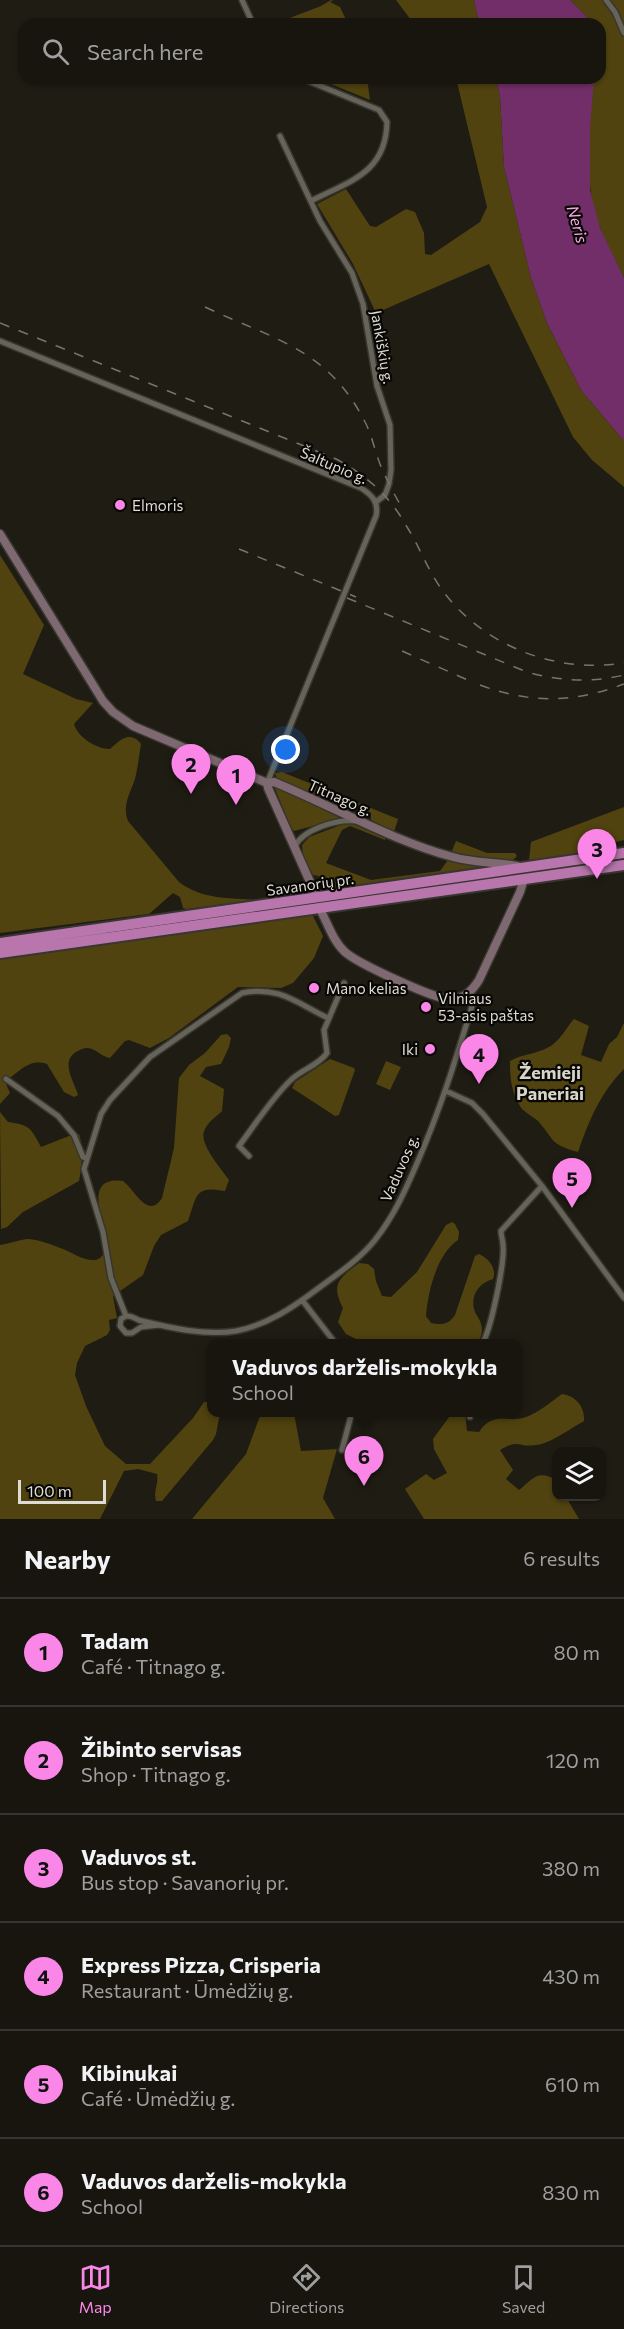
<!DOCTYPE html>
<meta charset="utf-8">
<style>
:root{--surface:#17150e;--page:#201e17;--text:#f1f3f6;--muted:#9e9f9e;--line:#36342e;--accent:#fa87e7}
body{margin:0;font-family:Commissioner,sans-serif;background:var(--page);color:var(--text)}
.controls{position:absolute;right:18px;bottom:18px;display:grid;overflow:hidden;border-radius:12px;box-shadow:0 2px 4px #0004}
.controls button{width:54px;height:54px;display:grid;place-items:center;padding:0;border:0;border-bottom:2px solid var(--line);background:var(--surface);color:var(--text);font:30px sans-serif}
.scale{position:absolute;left:18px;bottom:15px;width:88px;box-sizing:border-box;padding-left:6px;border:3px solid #dedcd6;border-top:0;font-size:16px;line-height:21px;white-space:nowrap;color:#dedcd6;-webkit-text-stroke:4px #080704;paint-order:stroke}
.you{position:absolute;left:286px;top:750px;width:21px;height:21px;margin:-15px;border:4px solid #fff;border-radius:50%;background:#1a73e8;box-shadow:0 0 0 9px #1a73e833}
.badge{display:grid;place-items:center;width:39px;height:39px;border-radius:50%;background:var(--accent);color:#111;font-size:20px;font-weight:700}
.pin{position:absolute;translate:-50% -50px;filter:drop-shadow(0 2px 3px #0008)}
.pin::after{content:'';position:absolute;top:32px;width:21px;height:18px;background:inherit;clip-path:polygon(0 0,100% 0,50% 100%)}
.popup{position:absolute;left:207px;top:1339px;width:315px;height:78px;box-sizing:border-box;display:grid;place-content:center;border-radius:12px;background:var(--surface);filter:drop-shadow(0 2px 4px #0005);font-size:20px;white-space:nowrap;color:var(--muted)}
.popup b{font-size:22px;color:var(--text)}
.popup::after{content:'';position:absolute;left:50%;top:100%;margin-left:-12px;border:12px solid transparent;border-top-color:var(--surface)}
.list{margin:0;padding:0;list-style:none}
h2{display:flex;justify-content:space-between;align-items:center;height:78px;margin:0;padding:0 24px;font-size:26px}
h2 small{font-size:20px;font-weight:400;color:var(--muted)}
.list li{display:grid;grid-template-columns:39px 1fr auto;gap:18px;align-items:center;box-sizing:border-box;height:108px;padding:0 24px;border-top:2px solid var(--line)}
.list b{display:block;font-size:22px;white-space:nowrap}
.list p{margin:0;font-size:20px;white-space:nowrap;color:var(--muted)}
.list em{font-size:20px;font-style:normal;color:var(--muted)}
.icon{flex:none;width:33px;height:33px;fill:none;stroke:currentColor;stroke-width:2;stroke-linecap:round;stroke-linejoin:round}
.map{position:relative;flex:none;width:624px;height:1519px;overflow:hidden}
.search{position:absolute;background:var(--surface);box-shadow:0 2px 4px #0004;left:18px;right:18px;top:18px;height:66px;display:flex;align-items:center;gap:15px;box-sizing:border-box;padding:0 21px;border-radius:18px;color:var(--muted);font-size:22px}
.sheet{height:726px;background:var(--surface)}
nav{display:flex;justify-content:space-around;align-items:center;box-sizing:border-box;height:84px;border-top:2px solid var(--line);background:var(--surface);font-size:16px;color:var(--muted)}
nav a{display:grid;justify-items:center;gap:3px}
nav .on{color:var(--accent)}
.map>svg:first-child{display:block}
.green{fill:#50430f}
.water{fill:#722e68}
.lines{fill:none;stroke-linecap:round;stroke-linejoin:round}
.street-casing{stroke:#383631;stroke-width:8}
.secondary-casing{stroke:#383631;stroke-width:11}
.highway-casing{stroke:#383631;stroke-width:14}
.street{stroke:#666358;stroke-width:5}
.secondary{stroke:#7f6971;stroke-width:8}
.highway{stroke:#b876ac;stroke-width:10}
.rail{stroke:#77746d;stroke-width:1.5;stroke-dasharray:10 10;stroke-linecap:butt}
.poi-dot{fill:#fa87e7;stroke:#080704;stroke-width:2}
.labels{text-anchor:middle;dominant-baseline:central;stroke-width:4.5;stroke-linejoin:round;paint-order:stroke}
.street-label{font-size:15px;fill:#dedcd6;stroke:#080704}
.poi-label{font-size:15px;fill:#dedcd6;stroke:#080704;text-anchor:start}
.water-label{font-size:16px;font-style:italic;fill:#f5a7e6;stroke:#080704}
.quarter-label{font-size:18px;font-weight:bold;fill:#d8d5c9;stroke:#080704}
</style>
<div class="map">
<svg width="624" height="1519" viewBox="0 0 624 1519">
<rect width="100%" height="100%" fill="#1f1c13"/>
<path class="green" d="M331,0H333L330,2L340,7L348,24H274L321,6Z
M396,0H474L479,24H414Z
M570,0H624V278C616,261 606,245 600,228C582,182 590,129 593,81L594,78H600V24H594Z
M316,78H367L370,100Z
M456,78H496L500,97L504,167L531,278L547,323L581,390L624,441V487L592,460L573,437L489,264L376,313L353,264L317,204L346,189L370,226L376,227L406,209L415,212L424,233L425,254L431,255L480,222L487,207Z
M0,555L44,625L23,674L76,699L93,703L74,724C78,738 97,749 110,749C120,740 130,730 141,744C139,756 138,767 135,779C130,794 122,805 128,821L179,882C202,900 232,898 260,900L186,909L183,908L180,897L173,893L149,914L0,933Z
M282,772L398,819L394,832L371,820V813L354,806L352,811H349L329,805L277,779L275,773Z
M274,786L289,790L339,817V819L294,831L291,828Z
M624,807V840L608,844L605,852L529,860L531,842Z
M346,823H352L386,837L385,840L350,826L342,830L326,863L371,880L440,871L448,860L503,867L325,890L319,876L313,875L303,856L302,845L309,837Z
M456,841L487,853H515L517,856L513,860L481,859L451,853Z
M312,914L323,936L314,958L293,983L281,988L238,987L169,1038L150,1048L129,1040L125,1041L110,1058C103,1057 99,1052 92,1049C87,1047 83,1048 78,1051C59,1060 74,1081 78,1095L74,1097L64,1092L47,1064C31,1059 23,1068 11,1077H3L10,1093L0,1104V958Z
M574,1019L589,1026L581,1055L601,1062L609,1044L617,1037L624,1023V1069C600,1093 589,1121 578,1152C549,1144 555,1140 538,1121C533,1116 523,1112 520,1106C511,1091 510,1078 510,1061C522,1054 536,1054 547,1048C560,1042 565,1029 574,1019Z
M227,1034L231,1038L229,1047L221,1064L206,1067L200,1076L224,1089L222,1111C217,1116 208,1122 205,1129C197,1142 221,1168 229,1180L225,1191C194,1185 197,1196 188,1221L161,1235L154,1246L143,1275L113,1296L117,1318L109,1320L110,1330L107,1335L85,1346L77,1363L75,1375L86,1406L105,1446L126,1464H150L193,1418L204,1402H211V1412L220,1413L216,1434L213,1440L162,1501H156C153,1491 159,1484 157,1474L138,1469L124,1471L100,1519H0V1245C9,1244 18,1240 27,1239C37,1239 53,1245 63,1249C73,1253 92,1266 101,1257C119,1242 72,1175 123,1181C135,1190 148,1220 162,1198L174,1148L179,1078L189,1065L205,1053L221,1035Z
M330,1059L354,1068L355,1070L339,1115L335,1116L292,1088L295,1082Z
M386,1061L401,1067L390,1090L376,1084Z
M0,1112L8,1122C30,1125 31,1128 41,1147L69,1136L79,1134C84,1149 82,1165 79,1181L23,1212L7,1227L1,1229Z
M452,1222L455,1224L459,1232L458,1240C437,1254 428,1291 426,1316L431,1323C442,1325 448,1325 455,1315L475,1256L479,1254C489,1259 497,1268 493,1279C479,1283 469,1296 475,1312C478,1318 482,1322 482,1330C482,1334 480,1339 478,1343H364L346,1334L338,1322L343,1308C330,1283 340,1278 359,1263L368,1264L374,1269L376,1281L382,1296L391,1297L417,1272L446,1225Z
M562,1394C576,1396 585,1407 584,1421C571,1428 550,1444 536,1445C518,1448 519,1438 500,1450L513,1470L506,1479L519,1490C533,1479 537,1469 556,1480V1496L566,1497L579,1519H424L405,1489L426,1474L434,1480L447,1473L434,1449L433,1439L452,1413H465L467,1431L479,1432C494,1410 507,1424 526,1417C539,1412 551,1402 562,1394Z
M261,1413H294L301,1451L337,1449L323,1498L335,1519H192L246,1454Z"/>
<path class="water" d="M474,0H570L594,24H479Z
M496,78H594L590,129V190L600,228L624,278V441L581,390L547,323L531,278L504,167L500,97Z"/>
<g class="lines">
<g class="street-casing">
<path id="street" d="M242,0L253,24
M606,0L615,12L624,33
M301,78L379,110L387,122C386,173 350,181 311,201
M280,136L320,221L352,273L363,304L377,386L390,425L391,470L389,484L385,495L376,502
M0,341L361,488C372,495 379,502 376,516L267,783
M295,846C304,829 337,819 355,821
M6,1079L58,1116L74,1135L83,1157L87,1159
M446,1091L472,1103L483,1114L542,1186L624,1298
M249,1156L239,1146C254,1126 274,1095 292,1079C303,1069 319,1065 327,1053L324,1030L344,983
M302,1300L336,1344
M126,1316C134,1315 135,1320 142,1321C171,1328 206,1336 236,1331C267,1325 292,1308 316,1290C336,1275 359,1260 375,1240C394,1216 406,1189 418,1161C440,1110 456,1059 472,1006L465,995
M126,1316L111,1278L103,1232L84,1169L101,1114L110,1100L150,1057L242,993C279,985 298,1004 328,1018
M126,1316L121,1319L120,1326L126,1333H132L141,1327L159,1325
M482,1344C491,1330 505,1262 503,1245C503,1240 501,1236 501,1231L542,1186
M470,1412V1417
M342,1450L352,1412"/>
</g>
<g class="secondary-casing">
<path id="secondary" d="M0,534L103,701L113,712L133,726L267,783L274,782C332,806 393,841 453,857C474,863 496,862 517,866
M267,783L268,788L315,893
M322,913C329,927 334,942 345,952C357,963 436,1000 450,999C464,999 472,991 479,980L520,892L524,879"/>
</g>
<g class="highway-casing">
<path id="highway" d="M0,943L624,853
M0,953L624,865"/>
</g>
<use href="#street" class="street"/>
<use href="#secondary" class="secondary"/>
<use href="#highway" class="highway"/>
<path class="rail" d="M205,307C275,340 330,349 367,426C373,440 376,455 382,469C388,482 394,494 401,506
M0,323L336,459C366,475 390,496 407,527C419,546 427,568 440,587C481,645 554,674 624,663
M239,549L356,597
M347,598L527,672C560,681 590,683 624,675
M402,651L470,681
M480,685C531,704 573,703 624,684"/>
</g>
<g class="poi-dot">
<circle cx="120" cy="505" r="6"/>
<circle cx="314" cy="988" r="6"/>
<circle cx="426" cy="1007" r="6"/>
<circle cx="430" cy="1049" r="6"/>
</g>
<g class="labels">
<g class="street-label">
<text transform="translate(383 347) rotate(80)">Jankiškių g.</text>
<text transform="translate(334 465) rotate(23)">Šaltupio g.</text>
<text transform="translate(340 797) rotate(24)">Titnago g.</text>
<text transform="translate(310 884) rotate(-8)">Savanorių pr.</text>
<text transform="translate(399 1168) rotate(-66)">Vaduvos g.</text>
</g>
<g class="poi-label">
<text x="132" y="505">Elmoris</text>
<text x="326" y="988">Mano kelias</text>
<text x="438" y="998">Vilniaus<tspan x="438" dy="17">53-asis paštas</tspan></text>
<text x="418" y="1049" text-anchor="end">Iki</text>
</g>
<g class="water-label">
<text transform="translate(578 224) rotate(74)">Neris</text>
</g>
<g class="quarter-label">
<text x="550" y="1072">Žemieji<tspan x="550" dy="21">Paneriai</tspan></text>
</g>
</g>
</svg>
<div class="controls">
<button><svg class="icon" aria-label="layers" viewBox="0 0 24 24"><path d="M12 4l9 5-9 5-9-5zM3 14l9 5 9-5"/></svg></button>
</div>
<div class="scale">100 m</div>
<div class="you"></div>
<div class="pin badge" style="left:236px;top:805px">1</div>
<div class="pin badge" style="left:191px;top:794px">2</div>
<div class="pin badge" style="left:597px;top:879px">3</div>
<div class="pin badge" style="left:479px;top:1084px">4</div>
<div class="pin badge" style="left:572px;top:1208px">5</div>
<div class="pin badge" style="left:364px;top:1486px">6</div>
<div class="popup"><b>Vaduvos darželis-mokykla</b>School</div>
<div class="search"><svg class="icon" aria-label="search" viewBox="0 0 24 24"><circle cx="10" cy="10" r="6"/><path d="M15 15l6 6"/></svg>Search here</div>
</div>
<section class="sheet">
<h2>Nearby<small>6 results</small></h2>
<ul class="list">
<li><span class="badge">1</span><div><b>Tadam</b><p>Café · Titnago g.</p></div><em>80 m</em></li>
<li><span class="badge">2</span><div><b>Žibinto servisas</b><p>Shop · Titnago g.</p></div><em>120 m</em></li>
<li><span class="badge">3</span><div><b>Vaduvos st.</b><p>Bus stop · Savanorių pr.</p></div><em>380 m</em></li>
<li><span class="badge">4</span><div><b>Express Pizza, Crisperia</b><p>Restaurant · Ūmėdžių g.</p></div><em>430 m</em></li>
<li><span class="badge">5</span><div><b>Kibinukai</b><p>Café · Ūmėdžių g.</p></div><em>610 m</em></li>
<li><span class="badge">6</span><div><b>Vaduvos darželis-mokykla</b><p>School</p></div><em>830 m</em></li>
</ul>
</section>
<nav>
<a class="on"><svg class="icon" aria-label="map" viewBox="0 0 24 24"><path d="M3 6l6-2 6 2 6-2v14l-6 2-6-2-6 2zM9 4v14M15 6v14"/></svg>Map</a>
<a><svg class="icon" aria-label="directions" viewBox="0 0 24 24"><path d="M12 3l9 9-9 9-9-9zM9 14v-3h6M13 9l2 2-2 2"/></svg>Directions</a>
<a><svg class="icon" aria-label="saved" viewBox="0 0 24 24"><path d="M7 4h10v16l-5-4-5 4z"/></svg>Saved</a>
</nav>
